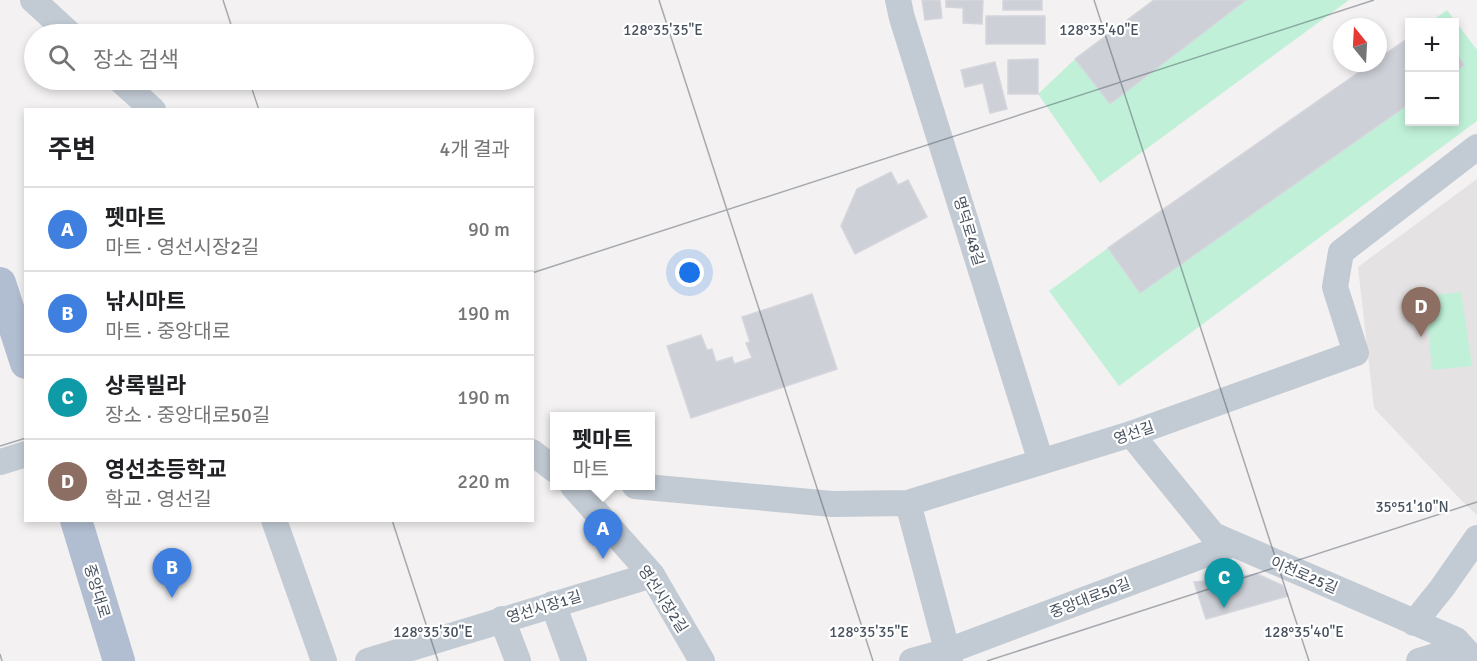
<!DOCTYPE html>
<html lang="ko">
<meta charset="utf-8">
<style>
:root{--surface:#fff;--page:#f2f2f2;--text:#202124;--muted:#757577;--line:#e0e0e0;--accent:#155bea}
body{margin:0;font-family:Signika,"Noto Sans KR",sans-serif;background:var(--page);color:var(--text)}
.controls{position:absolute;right:18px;top:18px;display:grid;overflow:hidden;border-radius:0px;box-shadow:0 3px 9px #0003}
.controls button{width:54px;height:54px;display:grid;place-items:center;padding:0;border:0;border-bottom:2px solid var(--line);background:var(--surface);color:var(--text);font:30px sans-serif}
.compass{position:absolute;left:1333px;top:18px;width:54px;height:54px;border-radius:50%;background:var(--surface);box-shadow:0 3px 9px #0003;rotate:342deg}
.you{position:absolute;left:690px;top:273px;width:21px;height:21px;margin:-15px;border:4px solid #fff;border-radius:50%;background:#1a73e8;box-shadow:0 0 0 9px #1a73e833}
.badge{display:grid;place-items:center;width:39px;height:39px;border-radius:50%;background:var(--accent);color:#fff;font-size:20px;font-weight:700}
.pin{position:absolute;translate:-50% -50px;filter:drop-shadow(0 2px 3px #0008)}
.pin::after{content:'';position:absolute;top:32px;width:21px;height:18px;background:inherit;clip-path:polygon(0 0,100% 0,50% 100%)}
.popup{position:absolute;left:550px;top:412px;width:105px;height:78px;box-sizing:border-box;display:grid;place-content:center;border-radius:0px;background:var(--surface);filter:drop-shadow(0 2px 4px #0005);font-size:20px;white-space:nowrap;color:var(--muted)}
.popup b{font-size:22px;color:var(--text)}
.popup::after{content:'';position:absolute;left:50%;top:100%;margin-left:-12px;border:12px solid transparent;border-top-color:var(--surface)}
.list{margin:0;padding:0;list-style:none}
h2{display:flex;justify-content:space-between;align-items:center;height:78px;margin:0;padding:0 24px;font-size:26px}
h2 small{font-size:20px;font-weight:400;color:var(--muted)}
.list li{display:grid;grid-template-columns:39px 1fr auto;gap:18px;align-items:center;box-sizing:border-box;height:84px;padding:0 24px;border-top:2px solid var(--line)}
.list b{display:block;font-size:22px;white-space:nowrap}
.list p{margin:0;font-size:20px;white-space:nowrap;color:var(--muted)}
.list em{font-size:20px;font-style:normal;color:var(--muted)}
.icon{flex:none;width:33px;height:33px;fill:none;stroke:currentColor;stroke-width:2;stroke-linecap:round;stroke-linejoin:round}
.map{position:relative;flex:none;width:1477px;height:661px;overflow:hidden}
.search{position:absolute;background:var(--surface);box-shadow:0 3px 9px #0003;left:24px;top:24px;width:510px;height:66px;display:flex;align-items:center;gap:15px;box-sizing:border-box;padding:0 21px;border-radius:33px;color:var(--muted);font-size:22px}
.panel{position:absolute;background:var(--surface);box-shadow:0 3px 9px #0003;left:24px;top:108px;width:510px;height:414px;border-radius:0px}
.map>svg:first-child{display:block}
.education{fill:#e4e2e3}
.green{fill:#c0f1d8}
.building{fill:#cdd0d6;stroke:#d5d6dd;stroke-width:1.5}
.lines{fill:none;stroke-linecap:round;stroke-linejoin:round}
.minor{stroke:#c2cad3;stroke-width:26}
.major{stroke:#b1bdd0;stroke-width:32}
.ticks{fill:none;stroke:#48525f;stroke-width:1.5;stroke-opacity:0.45}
.labels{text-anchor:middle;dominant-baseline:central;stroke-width:4.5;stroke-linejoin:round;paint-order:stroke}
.street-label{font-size:15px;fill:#48525f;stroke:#fff}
.ticks-label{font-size:15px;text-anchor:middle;fill:#48525f;stroke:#fff;stroke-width:4.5;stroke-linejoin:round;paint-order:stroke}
</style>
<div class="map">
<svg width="1477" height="661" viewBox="0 0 1477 661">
<rect width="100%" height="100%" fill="#f3f1f1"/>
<path class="education" d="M1477,179V515L1462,501L1374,408L1358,267Z"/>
<path class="green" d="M1246,0H1349L1100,183L1038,94L1075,59L1110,104Z
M1447,10L1477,50V121L1119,386L1049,291L1108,248L1140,292L1409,103L1410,122H1454L1455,72L1464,65L1455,51L1454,22H1434L1433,20Z
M1461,292L1472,366L1432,370L1425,296Z"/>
<path class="building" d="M922,0H940L942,18L925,20Z
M946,0H983L982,24L963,23V8L946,7Z
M1003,0H1042V10H1003Z
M1154,0H1246L1110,104L1075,59Z
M986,16H1045V44H986Z
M1410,37V103L1140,293L1108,248L1372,63H1378V59Z
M1454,51L1464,65L1454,72Z
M1038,59V94H1008V60Z
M995,62L1007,109L990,113L983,83L965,87L961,70Z
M891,172L898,185L908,180L927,217L855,254L841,226L857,189Z
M812,294L837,369L691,418L667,346L701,335L707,350L712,349L716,362L732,357L734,364L752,358L746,343L750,342L742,317Z
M1257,574L1282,585L1288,596L1206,619L1194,582L1208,581Z"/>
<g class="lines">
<path class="minor" d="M33,0L70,34
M898,0L902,18L1041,462
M120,80L153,110
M1131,434L1213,535L1456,640L1475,661
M532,452L555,470
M0,462L26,454
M573,486L652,575L702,661
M635,486L832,504L908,503L1131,434L1356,353L1335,287L1341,252L1477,147
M908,503L950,661
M274,520L324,661
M553,604L574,661
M502,619L518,661
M1414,623L1442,588L1477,538
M368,661L652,575
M912,661L948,651L1233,544
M1419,661L1463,648"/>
<path class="major" d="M0,283L26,363
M76,520L119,661"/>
</g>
<path class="ticks" d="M223,0L234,34M659,0L873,661M1094,0L1309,661M249,80L259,110M532,273L1374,0M0,446L26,438M392,520L438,661M0,654L2,661M987,661L1477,502"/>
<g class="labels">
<g class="street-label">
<text transform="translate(969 231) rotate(73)">명덕로48길</text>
<text transform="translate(1134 433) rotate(-19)">영선길</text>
<text transform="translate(1304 575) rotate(23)">이천로25길</text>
<text transform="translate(97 591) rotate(73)">중앙대로</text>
<text transform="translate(1090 598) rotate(-21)">중앙대로50길</text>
<text transform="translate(663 599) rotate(57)">영선시장2길</text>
<text transform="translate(544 607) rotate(-17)">영선시장1길</text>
</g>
</g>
<g class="ticks-label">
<text x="663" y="35">128°35'35"E</text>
<text x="1099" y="35">128°35'40"E</text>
<text x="1412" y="512">35°51'10"N</text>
<text x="433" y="637">128°35'30"E</text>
<text x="869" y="637">128°35'35"E</text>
<text x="1304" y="637">128°35'40"E</text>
</g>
</svg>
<div class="controls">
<button>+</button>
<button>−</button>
</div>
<svg class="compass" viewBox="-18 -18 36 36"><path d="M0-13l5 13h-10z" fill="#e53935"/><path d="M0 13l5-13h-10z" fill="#757577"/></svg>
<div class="you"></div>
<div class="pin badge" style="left:603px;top:559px;background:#3f7fe0">A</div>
<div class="popup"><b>펫마트</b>마트</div>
<div class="pin badge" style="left:172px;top:598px;background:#3f7fe0">B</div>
<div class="pin badge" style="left:1224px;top:608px;background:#0f9aa8">C</div>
<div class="pin badge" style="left:1421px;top:337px;background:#8d6e63">D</div>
<div class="search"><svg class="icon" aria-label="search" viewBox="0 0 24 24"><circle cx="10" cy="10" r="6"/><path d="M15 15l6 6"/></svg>장소 검색</div>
<section class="panel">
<h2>주변<small>4개 결과</small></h2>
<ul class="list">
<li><span class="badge" style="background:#3f7fe0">A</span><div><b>펫마트</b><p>마트 · 영선시장2길</p></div><em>90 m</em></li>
<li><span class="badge" style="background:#3f7fe0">B</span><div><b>낚시마트</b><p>마트 · 중앙대로</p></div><em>190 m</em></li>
<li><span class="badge" style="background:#0f9aa8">C</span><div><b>상록빌라</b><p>장소 · 중앙대로50길</p></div><em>190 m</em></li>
<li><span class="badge" style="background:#8d6e63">D</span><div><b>영선초등학교</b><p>학교 · 영선길</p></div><em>220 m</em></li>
</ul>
</section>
</div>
